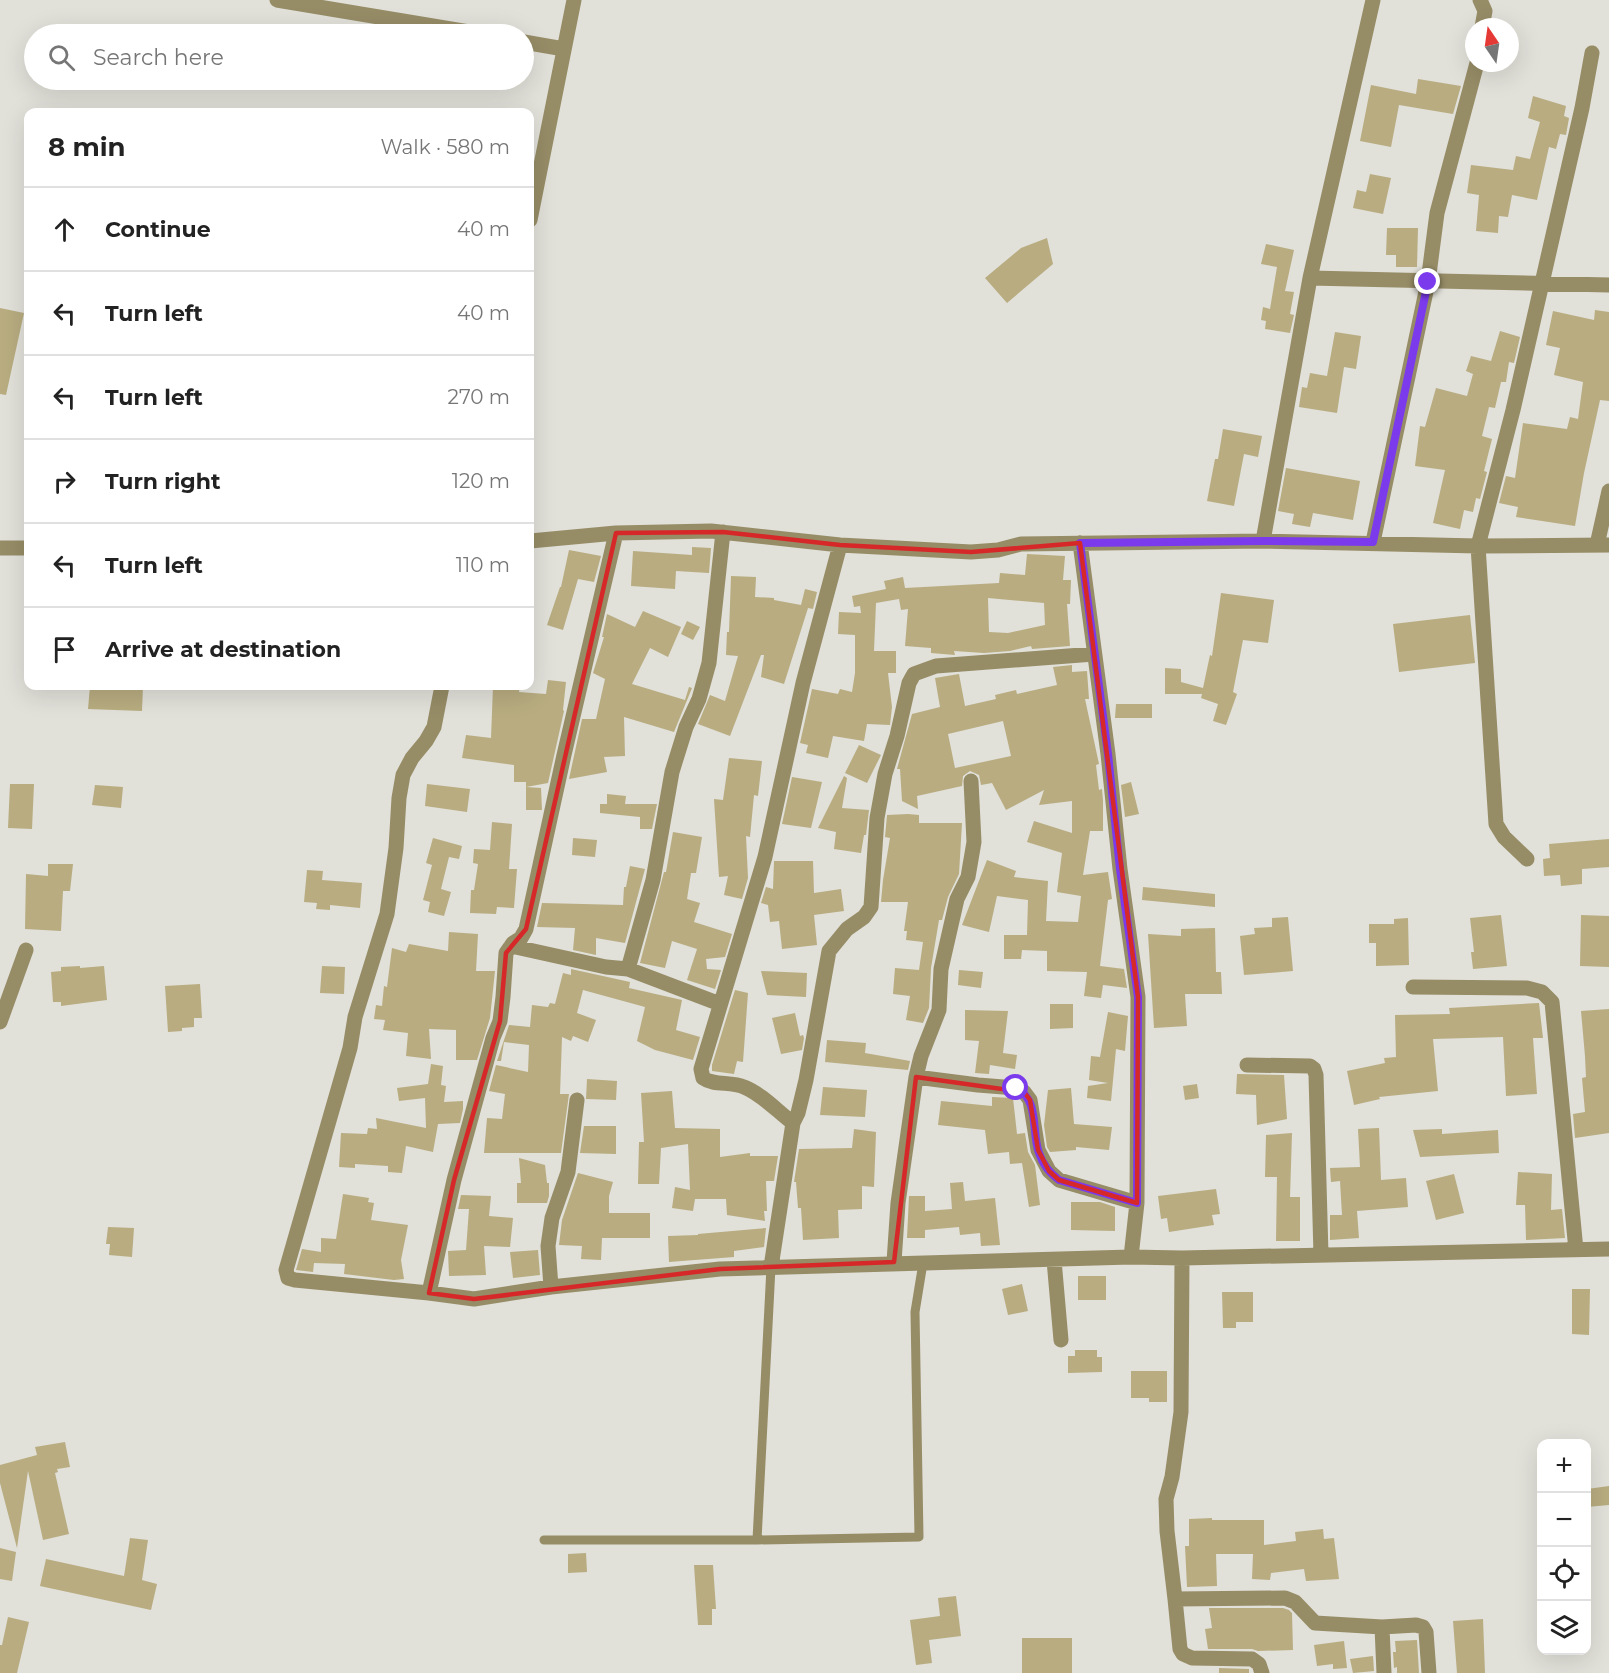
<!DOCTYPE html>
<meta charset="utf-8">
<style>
:root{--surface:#fff;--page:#f2f2f2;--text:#222;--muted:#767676;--line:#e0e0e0}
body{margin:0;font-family:Montserrat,sans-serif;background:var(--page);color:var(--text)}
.controls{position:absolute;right:18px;bottom:18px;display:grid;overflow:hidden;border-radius:12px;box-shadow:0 6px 24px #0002}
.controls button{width:54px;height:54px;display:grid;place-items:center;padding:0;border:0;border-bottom:2px solid var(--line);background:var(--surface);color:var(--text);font:30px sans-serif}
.compass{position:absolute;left:1465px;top:18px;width:54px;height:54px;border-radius:50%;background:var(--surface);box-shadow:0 6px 24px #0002;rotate:347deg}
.stop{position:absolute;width:18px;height:18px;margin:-14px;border:4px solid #7c3aed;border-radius:50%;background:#fff}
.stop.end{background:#7c3aed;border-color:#fff;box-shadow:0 2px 6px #0008}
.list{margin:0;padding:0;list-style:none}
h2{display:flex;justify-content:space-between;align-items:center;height:78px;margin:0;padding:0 24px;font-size:26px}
h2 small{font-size:20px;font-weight:400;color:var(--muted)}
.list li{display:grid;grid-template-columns:39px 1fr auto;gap:18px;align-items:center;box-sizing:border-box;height:84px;padding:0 24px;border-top:2px solid var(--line)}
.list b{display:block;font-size:22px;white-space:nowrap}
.list em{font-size:20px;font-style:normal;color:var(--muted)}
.icon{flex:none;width:33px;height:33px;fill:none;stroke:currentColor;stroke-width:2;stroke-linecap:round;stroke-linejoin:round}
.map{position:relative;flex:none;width:1609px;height:1673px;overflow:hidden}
.search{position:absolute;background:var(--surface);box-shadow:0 6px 24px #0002;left:24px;top:24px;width:510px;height:66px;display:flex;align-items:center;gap:15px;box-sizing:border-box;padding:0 21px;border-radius:33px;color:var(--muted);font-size:22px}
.panel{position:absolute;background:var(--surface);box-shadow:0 6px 24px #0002;left:24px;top:108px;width:510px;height:582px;border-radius:12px}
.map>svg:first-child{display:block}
.building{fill:#b8ac80;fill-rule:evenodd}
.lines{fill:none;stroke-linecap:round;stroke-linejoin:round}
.service{stroke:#968c66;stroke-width:9}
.minor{stroke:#968c66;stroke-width:15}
.route{stroke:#7c3aed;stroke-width:8}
.marked{fill:none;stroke:#d62828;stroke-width:4.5;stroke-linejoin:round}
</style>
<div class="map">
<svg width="1609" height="1673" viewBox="0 0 1609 1673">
<rect width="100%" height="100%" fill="#e1e0d9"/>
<path class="building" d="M1418,79L1461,86L1453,114L1399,105L1391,147L1360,141L1371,85L1416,94Z
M1533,96L1566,106L1564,116L1569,118L1566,135L1560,134L1556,149L1549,147L1537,200L1512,195L1508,217L1499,216L1498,233L1476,231L1479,195L1467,193L1471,165L1513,170L1516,156L1530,159L1540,122L1528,118Z
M1370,174L1391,178L1383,214L1353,208L1357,190L1366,192Z
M1387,228H1418L1417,267H1396V255H1386Z
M1047,238L1053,264L1007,303L985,278L1021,248Z
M1266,244L1294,250L1285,291L1294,292L1290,314L1294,315L1290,333L1265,329L1266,321L1261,320L1263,307L1270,309L1277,267L1261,264Z
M0,308L24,313L6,395L0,394Z
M1595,310L1609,312V401L1600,400L1584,473L1575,526L1516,517L1518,507L1499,503L1506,476L1515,478L1523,423L1567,429L1570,417L1578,419L1583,382L1554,375L1560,348L1546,345L1553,311L1594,320Z
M1500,331L1520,337L1514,363L1509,362L1506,382H1501L1495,408L1489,407L1482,436L1492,439L1484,471L1487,472L1480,499L1476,498L1473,512L1464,510L1460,529L1433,523L1445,470L1415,466L1420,426L1425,427L1436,388L1467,396L1473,374L1466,371L1471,356L1491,361Z
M1335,332L1361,336L1356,369L1344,367L1337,413L1299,407L1302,387L1307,388L1310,373L1327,376Z
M1223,429L1262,436L1258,457L1244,454L1234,506L1207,501L1215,459H1218Z
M1286,468L1360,481L1353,520L1313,513L1310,527L1292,524L1294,514L1278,511Z
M692,547L711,548L709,573L676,571L675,589L631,586L633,551L692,555Z
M569,550L601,556L594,582L578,579L563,630L547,625L560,587H561Z
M1027,554L1065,556L1063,580H1071L1070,604H1067L1070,646L1032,649L1031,646L1010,651L984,653L954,651L955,655L931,653V648L905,646L908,609L901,610L899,599L876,603L874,651H896V673H888L892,707L890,725L867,724L864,741L833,736L828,758L806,753L808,745L800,743L812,689L838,694L840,689L852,692L855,673V635L838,634L839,612L861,613L860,606L854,607L852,596L886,589L884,581L903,577L905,588L999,583L1000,573L1025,575ZM988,598L1044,603L1045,625L1008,633L989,632Z
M731,576L756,577L755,597L774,598V600L801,605L805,589L817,592L813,609L808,608L784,684L761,677L764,655H761L730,736L698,724L710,695L725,701L738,656L726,655L727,632H729Z
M1221,593L1274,600L1268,643L1243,640L1233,692L1237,694L1226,725L1213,721L1218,704L1201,698L1202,694H1165V668L1181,669V682L1203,688L1210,655L1212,656Z
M643,611L681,627L668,657L650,648L632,684L685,700L689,687L692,688L674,732L624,717L625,756L604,757L607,772L569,779L582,719H596L605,679L593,673L604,637H602L607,614L635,627Z
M1470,615L1475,663L1399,672L1393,624Z
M687,621L700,627L693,640L681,634Z
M1072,665V672L1087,671L1089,699H1085L1099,764L1096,765L1099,790L1102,789L1103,801V831H1090L1083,875L1108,872L1112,899L1108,900L1100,966L1124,969L1127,988L1103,985L1101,998L1084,996L1087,972L1047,971V951L1022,950L1021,959H1004V935H1027L1028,900L997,896L989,932L962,925L987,860L1016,871L1014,877L1048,881L1046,921L1078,922L1081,896L1057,892L1062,853L1027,842L1034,821L1072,833V801L1039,805L1044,790L1006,810L992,783L981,785L979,775L970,771L963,776L962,786L917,796L918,809L902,801L900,769H897L912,714L940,707L935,678L959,674L965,706L996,699L995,695L1016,690L1017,694L1057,685L1053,667ZM1003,721L1011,756L955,768L948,734Z
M548,680L566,682L563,710L564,711L548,783L526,787L541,788L542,810H526V782H514V765L462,758L466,735L491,738L493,686H520L519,692L546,694Z
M90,686H143L142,711L88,709Z
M1116,704H1152V718H1115Z
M859,745L881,755L867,783L845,773Z
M729,758L762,761L758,796L754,795L750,837L746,836L748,878L742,899L724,895L728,876L719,877L714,799L723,800Z
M844,776L847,778L842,808L869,810L866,835H864L861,853L834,849L836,832L818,828Z
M792,777L822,782L811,828L782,824Z
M1131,782L1139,814L1125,817L1121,785Z
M10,784H34L32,829L8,828Z
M427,784L470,789L467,812L425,806Z
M95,785L123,787L121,808L92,805Z
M607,794L626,796L625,804H657L652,829H640V817L600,813V804H607Z
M908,814L919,815V823H962L959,874L948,897L942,920H939L931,968L929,1008L923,1023L906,1020L910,996L893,994L895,968L919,970L923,942L906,940L907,931H904L908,902H881L883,880L890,838L885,837L887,815Z
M492,822L512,824L509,869H517L514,908L497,907L496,914L470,913L471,890H474L478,864L473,863L474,849L490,850Z
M673,832L702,837L696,873H691L687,899L700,903L694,922L732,934L725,957L706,959L707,969L721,970L715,989L687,980L697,949L672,941L665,968L640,963L664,872H666Z
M433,838L462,846L459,859L449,857L441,889L451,892L444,916L428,912L430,902L423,900L432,865L426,863Z
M573,838L597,840L595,857L572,855Z
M1609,839V867L1582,869V884L1561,886L1560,875L1544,876L1543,859L1550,858L1549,844Z
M774,861H813L814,893L841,889L844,911L814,915L817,945L782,949L779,921L770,922L768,905L761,903L766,887L773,889Z
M48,864H73L70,891H63L61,931L25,929L26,874L48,876Z
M630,866L645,869L625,943L596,938V955L573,950L575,928L537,927L542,903L623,905L624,887H626Z
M307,870L323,871L322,880L362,883L360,908L330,905V910L316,909L317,903L304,902Z
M1143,887L1215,894V907L1142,900Z
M1501,915L1507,966L1473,969L1471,952H1474L1470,918Z
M1581,915L1609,916V967L1580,966Z
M1288,917L1293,971L1244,975L1240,936L1255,934L1254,928L1272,927V918Z
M1408,918L1409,965L1376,966V943H1369V924H1394V919Z
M1215,928L1216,972H1221L1222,994H1185L1187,1026L1154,1028L1148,934L1181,936V929Z
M449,932L478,934L476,971H495L490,1018L477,1060H456V1030L429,1029L431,1059L406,1056L408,1033L383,1030L385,1020L374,1019L376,1005L382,1006L384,986L387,987L392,948L406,952L409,944L448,951Z
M80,966V968L104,966L107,1000L61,1006V1002H53L51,972L61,971V967Z
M322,966L345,967L344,994L320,993Z
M571,969L630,982L629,988L682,1000L676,1030L700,1037L693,1060L655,1050L637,1041L645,1007L583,990L577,1013L596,1020L588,1042L573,1036L571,1041L562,1037L560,1094H569L561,1153H484L487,1118L502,1119L505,1094L489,1091L496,1065L528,1072L529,1045L504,1042L501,1061H497L509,1025L530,1027L532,1005L548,1007L550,1003L555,1004L563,973L571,975Z
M959,970L983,972L981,988L958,985Z
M761,971L807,973L806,997L767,995Z
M200,984L202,1018H194V1027L182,1028V1031L168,1032L165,986Z
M735,990L748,993L743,1062L737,1061L734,1074L712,1071V1065Z
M1539,1003L1543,1038H1533L1537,1094L1506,1096L1503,1037L1433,1039L1438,1091L1379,1097L1380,1099L1354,1105L1347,1071L1385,1063L1384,1058L1396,1057L1395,1015L1450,1014L1449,1008Z
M1050,1004H1073V1028L1050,1029Z
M1609,1009V1133L1575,1138L1573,1114L1585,1112L1582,1078L1586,1077L1585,1056L1581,1011Z
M965,1010L1008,1011L1003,1053L1017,1055L1015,1069L990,1065L989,1074L975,1073L979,1041L965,1040Z
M1108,1012L1128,1016L1125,1051L1116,1049L1111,1101L1087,1098L1088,1086L1108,1083L1089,1080L1091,1056L1100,1057Z
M795,1013L800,1036L803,1035L804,1038L802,1050L781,1054L772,1018Z
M827,1040L866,1043L865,1053L910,1061L908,1070L825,1062Z
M431,1064L443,1066L441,1085L446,1086L444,1102L463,1101V1109L460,1123L438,1124L433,1152L406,1146L402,1173L388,1172V1166L355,1164V1168L339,1167L341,1133L367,1134L368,1128L377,1129L376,1118L426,1128L425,1098L399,1101L397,1088L428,1084Z
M1237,1074L1284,1075L1287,1119L1257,1125L1256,1095L1236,1094Z
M587,1079L617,1081L616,1100L586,1099Z
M1197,1084L1199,1098L1185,1100L1183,1086Z
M823,1087L867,1090L865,1117L820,1115Z
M1071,1088L1074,1124L1112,1127L1109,1150L1076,1147V1150L1050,1152L1047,1147L1044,1125L1048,1090Z
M672,1091L675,1128L720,1129V1157L750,1153V1156H778L774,1181H766L767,1211H764L765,1221L727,1215L726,1199H695L693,1211L672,1208L675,1187L690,1190L688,1144L661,1148L659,1184H638L639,1142H644L641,1093Z
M992,1097L1013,1098L1017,1134L1025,1133L1028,1152L1035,1165L1040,1205L1029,1207L1022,1163L1010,1164L1009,1152L988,1154L985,1130L938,1125L941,1101L992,1106Z
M584,1126H616V1154L580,1153Z
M1379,1128L1381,1180L1406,1178L1408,1207L1357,1211L1359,1238L1330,1240V1215H1342L1340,1181L1331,1182L1330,1168L1360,1167L1358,1129Z
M854,1129L876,1132L874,1187L862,1186V1209L838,1210L839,1238L803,1240L801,1208H798L796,1182H794L799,1149L852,1148Z
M1442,1129V1134L1498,1130L1499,1153L1420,1157L1413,1130Z
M1292,1133L1290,1197H1300V1241H1276L1277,1177H1265L1266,1135Z
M519,1158L545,1165L547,1183H549V1196L547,1203H517V1183H521Z
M1518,1172L1552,1174L1551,1210L1562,1209L1565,1238L1526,1240L1525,1205H1516Z
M578,1173L613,1182L609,1196V1213H650V1238H602L601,1260L581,1259L582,1246L559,1245L562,1220Z
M1454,1174L1464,1213L1436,1220L1426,1181Z
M963,1182L965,1201L995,1198L1000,1245L981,1246L980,1233L960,1235L959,1227L925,1230V1238H907L909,1196H925V1211L952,1209L950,1183Z
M1216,1189L1220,1214L1212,1215L1214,1225L1169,1232L1167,1218L1161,1219L1158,1196Z
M343,1194L369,1198L368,1202L374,1203L371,1220L408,1225L401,1260L404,1279L394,1280L344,1274L345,1264L314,1263L313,1272L296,1270L302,1249L321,1252V1238L336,1239Z
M461,1195L491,1196L489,1216L513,1218L510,1247L484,1246L486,1275L449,1276L448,1251L466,1250L469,1209H458Z
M1071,1202H1100L1115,1207V1231L1071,1230Z
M108,1227L134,1228L132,1257L109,1255L110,1244H106Z
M766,1228L764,1247L734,1251V1257L669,1262L668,1236L698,1235V1234Z
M538,1250L540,1275L513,1278L510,1252Z
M1078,1276H1106V1300H1078Z
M1022,1284L1028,1311L1008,1315L1002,1289Z
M1572,1289H1590L1589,1335L1572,1334Z
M1222,1292H1253V1322H1236V1328H1223Z
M1075,1350H1097V1357H1102V1372L1068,1373V1356H1075Z
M1131,1371H1167V1402H1149V1398H1131Z
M65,1442L70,1467L57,1469L58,1472L55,1473L69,1534L43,1540L28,1471L17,1548L0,1483V1465L37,1455L35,1447Z
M1609,1486V1505L1587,1507V1489Z
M1212,1518V1520H1264V1545L1296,1541L1295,1532L1323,1529L1324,1539L1334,1538L1339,1579L1306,1581L1304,1569L1271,1573L1270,1580L1252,1579L1253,1554H1216L1217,1586L1187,1587L1185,1546H1189V1519Z
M130,1538L148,1540L142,1580L157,1584L151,1610L40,1586L46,1559L124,1576Z
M0,1548L16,1552L12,1581L0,1579Z
M586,1553L587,1572L568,1573V1554Z
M694,1565H713L716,1609H712V1625H698Z
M956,1596L961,1636L929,1640L932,1663L916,1665L910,1620L940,1616L938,1598Z
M1209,1608H1283L1289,1610L1292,1613L1293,1650L1258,1651L1252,1649H1208L1205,1629L1212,1628Z
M8,1617L29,1622L17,1673H0V1645H2Z
M1483,1619L1485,1673H1457L1453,1621Z
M1022,1638H1072V1673H1022Z
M1417,1640L1419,1673H1397V1667L1394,1668L1393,1652H1396L1395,1641Z
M1344,1641L1347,1668L1333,1669V1664L1317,1666L1314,1645Z
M1373,1656L1374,1671L1353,1673L1350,1659Z
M1219,1668L1249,1669V1673H1219Z"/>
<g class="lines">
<path class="service" d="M544,1540H757L771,1267
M757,1540L919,1537L915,1312L923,1263"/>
<path class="minor" d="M277,0L481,34
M1480,0L1485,11L1482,27
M524,42L564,49
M530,220L574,0
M1310,278L1609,285
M530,541L616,533L711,531L840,545L971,552L998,550L1021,544L1263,541L1478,546L1609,545
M1263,541L1310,278L1373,0
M1373,542L1428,282L1437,213L1477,63
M1080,543L1108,754L1120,869L1138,997L1137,1203L1131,1257
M1597,545L1609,491
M0,548H28
M442,686L434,727L426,741L412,758L403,775L399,798L396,848L387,914L355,1017L350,1048L286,1270L288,1278L295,1280L429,1293L474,1299L551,1287L720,1269L1131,1257L1182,1258L1609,1249
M1527,859L1504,837L1496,824L1478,546L1513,410L1582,108L1592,53
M511,946L606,967L628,969L720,1004
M628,969L653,880L672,772L686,727L699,699L709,663L723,532
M1413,987L1527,988L1542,992L1552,1002L1576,1250
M0,1022L26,950
M1247,1065L1310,1066L1314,1069L1316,1075L1321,1255
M916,1077L978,1085L1016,1088L1024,1092L1030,1100L1038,1150L1049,1171L1059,1180L1137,1203
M793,1123L798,1113L806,1080L829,951L847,929L864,917L871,907L877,818L885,774L897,736L909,683L914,674L936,666L1094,654
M1182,1258L1181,1412L1172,1477L1166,1499L1167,1531L1175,1599L1285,1598L1295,1602L1315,1623L1382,1627L1416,1625L1423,1627L1426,1632L1429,1673
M1054,1260L1061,1340
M894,1262L898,1203L916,1077L921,1056L939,1010L941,969L957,899L968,877L974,842L971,781
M771,1267L793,1123C778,1112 762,1094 744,1087C731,1081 714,1086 703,1078L701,1069L765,857L803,683L840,545
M551,1287L548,1246L552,1218L568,1172L577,1100
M429,1293L454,1180L493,1038L500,1021L503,997L506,953L513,943L521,938L526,929L564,755L616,533
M1175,1599L1180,1649L1183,1654L1192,1658L1252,1659L1259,1664L1262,1673
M1382,1627L1384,1673"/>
</g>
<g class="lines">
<path class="route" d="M1016,1088C1040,1100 1031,1131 1039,1153C1043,1165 1049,1172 1059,1180L1137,1203L1138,997L1120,869L1108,754L1080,543L1263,541L1373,542L1428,282"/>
</g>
<path class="marked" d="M723,532L840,545L971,552L1080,543L1138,997L1137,1203L1059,1180L1049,1171L1038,1150L1030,1100L1024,1092L916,1077L894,1262L720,1269L474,1299L429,1293L454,1180L500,1021L506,953L526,929L616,533Z"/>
</svg>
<div class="controls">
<button>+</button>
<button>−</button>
<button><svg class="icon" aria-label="locate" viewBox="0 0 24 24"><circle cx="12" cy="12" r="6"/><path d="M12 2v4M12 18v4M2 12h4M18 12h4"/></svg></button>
<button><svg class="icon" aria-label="layers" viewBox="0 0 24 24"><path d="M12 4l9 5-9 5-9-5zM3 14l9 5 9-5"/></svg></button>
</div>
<svg class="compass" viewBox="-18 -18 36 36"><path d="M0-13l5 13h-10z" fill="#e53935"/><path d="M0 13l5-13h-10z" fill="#767676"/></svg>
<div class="stop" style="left:1016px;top:1088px"></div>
<div class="stop end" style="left:1428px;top:282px"></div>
<div class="search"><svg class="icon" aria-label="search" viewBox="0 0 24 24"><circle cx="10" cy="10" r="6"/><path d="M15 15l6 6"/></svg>Search here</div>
<section class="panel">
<h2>8 min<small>Walk · 580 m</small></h2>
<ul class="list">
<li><svg class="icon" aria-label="ahead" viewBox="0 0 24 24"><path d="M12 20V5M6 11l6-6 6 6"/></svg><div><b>Continue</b></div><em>40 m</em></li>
<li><svg class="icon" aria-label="left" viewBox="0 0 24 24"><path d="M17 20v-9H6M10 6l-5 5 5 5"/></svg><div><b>Turn left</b></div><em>40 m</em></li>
<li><svg class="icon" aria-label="left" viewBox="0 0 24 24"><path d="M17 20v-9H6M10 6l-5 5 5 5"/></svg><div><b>Turn left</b></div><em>270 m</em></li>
<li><svg class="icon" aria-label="right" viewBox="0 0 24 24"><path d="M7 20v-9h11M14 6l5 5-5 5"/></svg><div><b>Turn right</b></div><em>120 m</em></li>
<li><svg class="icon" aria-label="left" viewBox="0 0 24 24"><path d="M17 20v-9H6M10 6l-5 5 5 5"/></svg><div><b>Turn left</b></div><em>110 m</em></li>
<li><svg class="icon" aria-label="arrive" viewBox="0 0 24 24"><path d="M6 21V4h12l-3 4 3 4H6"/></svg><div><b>Arrive at destination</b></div></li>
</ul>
</section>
</div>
